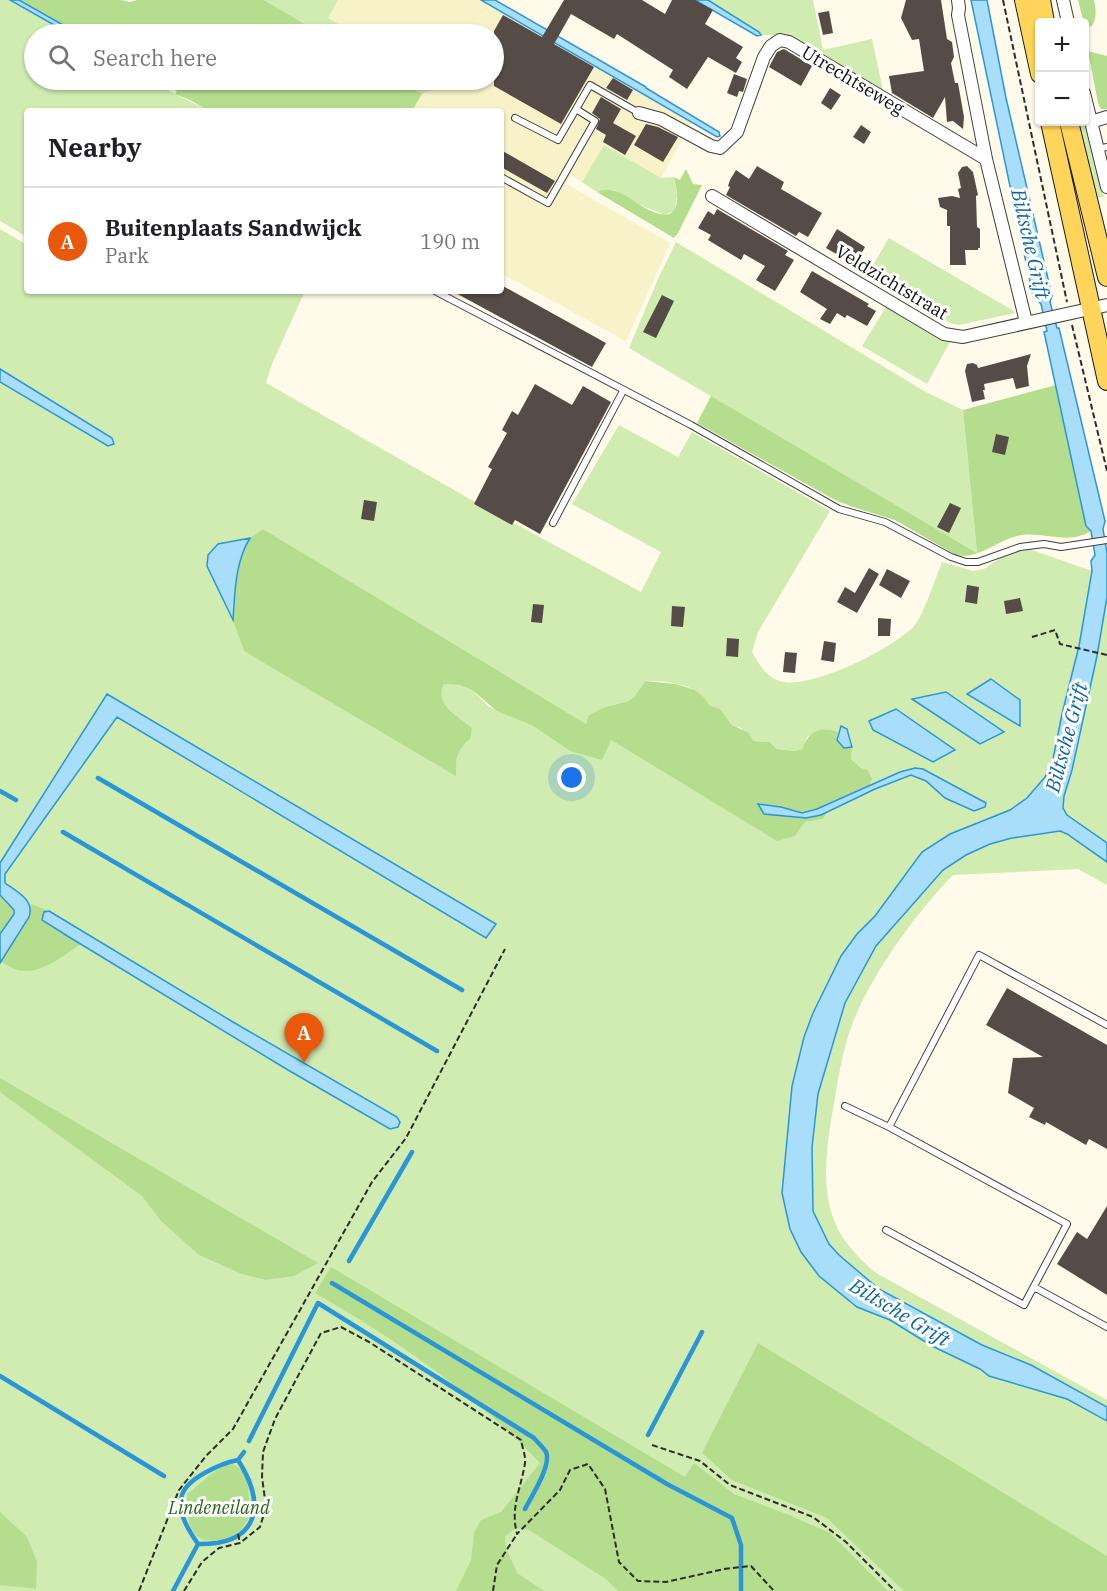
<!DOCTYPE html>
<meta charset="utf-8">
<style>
:root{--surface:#fff;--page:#f6f6f6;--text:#202124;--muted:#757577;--line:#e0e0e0;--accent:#ea580c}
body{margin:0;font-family:"IBM Plex Serif",serif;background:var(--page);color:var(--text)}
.controls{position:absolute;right:18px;top:18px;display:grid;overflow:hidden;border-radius:6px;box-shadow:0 2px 4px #0004}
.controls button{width:54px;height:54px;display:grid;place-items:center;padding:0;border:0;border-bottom:2px solid var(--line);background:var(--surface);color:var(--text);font:30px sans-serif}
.you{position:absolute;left:572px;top:778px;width:21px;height:21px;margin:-15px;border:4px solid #fff;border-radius:50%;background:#1a73e8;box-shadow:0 0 0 9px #1a73e833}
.badge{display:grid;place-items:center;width:39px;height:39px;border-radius:50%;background:var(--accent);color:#fff;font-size:20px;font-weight:700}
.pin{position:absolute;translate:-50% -50px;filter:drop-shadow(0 2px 3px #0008)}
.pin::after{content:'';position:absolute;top:32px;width:21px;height:18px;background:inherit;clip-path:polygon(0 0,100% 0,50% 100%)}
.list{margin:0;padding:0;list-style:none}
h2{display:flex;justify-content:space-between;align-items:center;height:78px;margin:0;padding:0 24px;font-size:26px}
h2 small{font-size:20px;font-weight:400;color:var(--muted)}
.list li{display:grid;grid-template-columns:39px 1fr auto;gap:18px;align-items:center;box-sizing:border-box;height:108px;padding:0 24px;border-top:2px solid var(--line)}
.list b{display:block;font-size:22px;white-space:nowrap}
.list p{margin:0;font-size:20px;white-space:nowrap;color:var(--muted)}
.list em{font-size:20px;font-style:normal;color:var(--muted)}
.icon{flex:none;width:33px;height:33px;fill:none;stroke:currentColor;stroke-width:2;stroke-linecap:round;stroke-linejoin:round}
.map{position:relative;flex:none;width:1107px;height:1591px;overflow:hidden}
.search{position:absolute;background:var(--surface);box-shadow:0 2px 4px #0004;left:24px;top:24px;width:480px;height:66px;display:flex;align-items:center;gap:15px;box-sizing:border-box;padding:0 21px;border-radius:33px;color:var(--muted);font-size:22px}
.panel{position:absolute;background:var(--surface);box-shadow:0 2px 4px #0004;left:24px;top:108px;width:480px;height:186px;border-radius:6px}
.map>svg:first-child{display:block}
.farmland{fill:#f7f2c7}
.green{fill:#d0ecb0;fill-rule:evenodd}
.forest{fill:#b4de8e}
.water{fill:#a9defb;stroke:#2a96d8;stroke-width:1.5}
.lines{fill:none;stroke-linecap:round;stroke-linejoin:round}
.stream{stroke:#2a96d8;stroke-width:4.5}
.building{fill:#554c47}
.service-casing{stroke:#3e3e3e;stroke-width:8}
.minor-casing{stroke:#3e3e3e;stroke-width:14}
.primary-casing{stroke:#1c1c1c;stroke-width:20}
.path{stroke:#2d2d2d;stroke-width:2;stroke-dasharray:6 3;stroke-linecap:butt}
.service{stroke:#fff;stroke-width:6}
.minor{stroke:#fff;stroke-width:12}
.primary{stroke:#ffd45a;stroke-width:18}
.labels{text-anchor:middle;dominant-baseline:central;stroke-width:6;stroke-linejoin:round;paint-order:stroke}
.street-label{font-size:18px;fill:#0b0b0b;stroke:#fff}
.park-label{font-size:18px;font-style:italic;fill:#296817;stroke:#fff}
.water-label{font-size:20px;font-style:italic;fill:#0b65a6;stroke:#fff}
</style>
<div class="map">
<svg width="1107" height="1591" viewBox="0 0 1107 1591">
<rect width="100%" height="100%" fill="#fffaea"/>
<path class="farmland" d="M338,0H481L692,122L661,178L604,145L582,182L571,175L566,184L670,243L626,341L501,273V111H412L422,94L440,86L431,80H494V34H355L327,18Z"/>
<path class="green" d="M0,0H10L70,34H34V80H148L209,111H27V237L0,221Z
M264,0H338L328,18L355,34H322Z
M708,0H813L823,50L872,39L884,95L778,35H761L759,32Z
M397,80H431L441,86L422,94Z
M1085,120L1104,197H1096L1077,122H1084Z
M604,145L661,178L674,177L677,196L675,211L665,215L638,204L614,190L597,192L571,175L582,182Z
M0,229L27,245V291H305L272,364L266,383L470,499L641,592L661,552L572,504L619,425L678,457L692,432L830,511L758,632L752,652C759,664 765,676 780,681C809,691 894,648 914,626C923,616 936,577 942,562L973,571L984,569L1005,555L1029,549L1092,571L1079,646L1062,714L1052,764L1045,777L1027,798L1010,810L977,822L895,890L875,916L857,934L841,957L813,1013L804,1037L792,1086L782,1193L819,1276L857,1307L890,1320L932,1346L980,1369L989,1376L1067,1399L1107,1421V1591H0V382L108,446L113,445L114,440L0,369ZM263,529L586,725L588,716L602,708L628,701L634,697L645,681C662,680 690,684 703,696C706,699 708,704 711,707C719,714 727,715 732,725L741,728L753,741L770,742L777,749L794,751L802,749L808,736L829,730L838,732L841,726L847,728L852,742L851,759L861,768L823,819L805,822L795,836L697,792L611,740L570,751L533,726L488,706L472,690L459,685L444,684C434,706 459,716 472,728L471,738L459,750L456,763L244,651C238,633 233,614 224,597C216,582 206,573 208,555L250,538ZM991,679L1020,700L1019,722L968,693Z
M889,238L1012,310L1015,313L959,325L950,323L867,275Z
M676,242L926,392L963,410L977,553L629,348L658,279Z
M886,307L937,338L950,342L927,384L862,346Z
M1107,597V843L1067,815L1063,808L1064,796L1072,770L1097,656Z
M1060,831L1067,834L1107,862V885L1078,869L953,875C916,913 873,972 853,1022C841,1053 837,1088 831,1121C826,1152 822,1190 834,1220C842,1242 859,1258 876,1273L1107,1400V1407L1031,1365L982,1345L879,1289L839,1255L829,1244L813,1212L812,1147L818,1094L845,1003L876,946L943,870L966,855L990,844L1012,838Z"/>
<path class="forest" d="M19,0H121L130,2L137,0H264L322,34H79Z
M1078,0H1094C1096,9 1097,18 1092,26L1085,27Z
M1088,51L1107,56V109H1101L1098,103Z
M157,80H397L422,94L412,111H209L188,99L175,94L177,91Z
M686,169L693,184L702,185L678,233L674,238L597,192C622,180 644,219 670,214C682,206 676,189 674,177L680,180Z
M1056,385L1086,526L1091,531C1067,546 1041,530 1017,536C996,541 978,560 956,555L895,520L853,507L835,500L697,423L711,396L977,553L963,410Z
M263,529L586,724L588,716L602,708L628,701L634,697L645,681L676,684L695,690L704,697L710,706L720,709L732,725L749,733L753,741L770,742L777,749L794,751L802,749C810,731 818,726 838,732L837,740L844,748L852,747L851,759L861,768L868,770L872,779L869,787L848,803C833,801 831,808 823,819L805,822L795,836L777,841L611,740L602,760L570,751L533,726L497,711L472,690L459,685L444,684C434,706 459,716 472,728L471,738C456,752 456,756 456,776L244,651L233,620L237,575L242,551L250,538Z
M0,895L14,910V914L0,934Z
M31,904L49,911L44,912L42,920L81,944C66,954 46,970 28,971C18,972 9,966 1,962L29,917Z
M0,1078L318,1263L294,1276L266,1280L242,1274L199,1255L161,1221L142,1196L0,1092Z
M331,1267L685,1477L694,1463L734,1494L789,1515L830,1533L888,1591H618L606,1579L529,1530C518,1527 513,1528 505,1537L506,1548L517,1573L544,1591H456L471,1560L474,1533L481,1520L501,1512L540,1463C475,1394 397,1340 315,1293Z
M758,1343L1107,1556V1591H904L827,1518L732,1480L702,1453Z
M233,1464L244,1471L247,1479L251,1515C247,1521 242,1530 236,1534C226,1540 205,1545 196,1535C186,1524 187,1508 187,1494C201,1485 215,1466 233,1464Z
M0,1512L27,1537L37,1562L36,1589L0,1585Z"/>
<path class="water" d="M10,0H19L79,34H70Z
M481,0H495L646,87V88L719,132L720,136L717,137Z
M695,0H708L759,32L761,35L757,36Z
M971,0H987L1006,98L1052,296L1050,302L1057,328H1059L1105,521L1103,529L1107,553V597L1097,656L1072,770L1064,796L1063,808L1067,815L1107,843V862L1067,834L1060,831L1012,838L990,844L966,855L943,870L876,946L845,1003L818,1094L812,1147L813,1211L829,1244L839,1255L879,1289L982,1345L1031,1365L1107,1407V1421L1067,1399L989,1376L980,1369L932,1346L890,1320L857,1307L819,1276L801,1252L790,1229L782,1193L792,1086L804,1037L813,1013L841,956L857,934L875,916L922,852L950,834L1010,810L1027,798L1045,777L1052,764L1062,714L1079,646L1092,571L1091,561L1095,555L1091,531L1086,526L1044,332L1047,331L1041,304L1033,296Z
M0,369L112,438L114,444L108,446L0,382Z
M250,538C235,562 235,592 233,620L207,566L208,555L218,544Z
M991,679L1020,700V726L967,694Z
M946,692L1004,732L980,744L912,699Z
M107,694L496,924L486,938L117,717L5,874V883C17,892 35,900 29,917L0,963V934L14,914V910L0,895V863Z
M896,709L955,750L933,762L873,730L869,721Z
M841,726L847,729L852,747L844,748L837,740Z
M915,768L923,769L986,803L985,807L974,811L945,798L926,781L911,775L875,789L821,815L806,818L764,814L758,804L781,807L802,813L817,809L900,772Z
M49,911L233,1022L397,1117L400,1122L398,1127L390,1129L288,1070L69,937L42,920L44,912Z"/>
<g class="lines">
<path class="stream" d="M98,778L462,990
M0,791L16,800
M63,832L437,1051
M349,1261L412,1152
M332,1283L667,1484L732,1518L741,1545V1591
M0,1376L164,1476
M648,1435L702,1332
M249,1441L318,1303L534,1438C537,1442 543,1447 546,1452C552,1465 531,1497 525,1509
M198,1544C259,1545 267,1505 238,1460L244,1452
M198,1544C189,1531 177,1513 182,1495C187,1478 222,1463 238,1460
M173,1591L198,1544"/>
</g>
<path class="building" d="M564,0H642L665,14L672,0H695L713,10L705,24L743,47L736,58L742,62L736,73L708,57L687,89L669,77L673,70L617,34L614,39L571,14L554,44L594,67L561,124L494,86V31L503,15L542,37Z
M906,0H941L947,39L952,42L954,57L951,63L955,83H958L964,117L963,129L953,121L947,122L945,97L933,118L892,93L889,76L924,71L919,39L912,40L901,18Z
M829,11L833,33L823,35L818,13Z
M784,49L812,66L801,86L769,67L777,52Z
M734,74L747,79L743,92L739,91L737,97L727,93Z
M613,78L633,90L627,100L606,88Z
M830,88L841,95L831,110L821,103Z
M601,97L621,109L613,123L636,136L625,155L603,142L606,135L596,129L600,119L592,113Z
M646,124L658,127L678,137L663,162L634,145Z
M861,125L871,132L864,144L853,137Z
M501,150L555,181L547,193L501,167Z
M757,166L784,182L781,189L822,213L808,237L799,232L796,236L726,195L730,187L728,186L730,180L736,170L749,179Z
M967,166L973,172L978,195L976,196L977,227L980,229V248H978V250H965L966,265H950V226H947V210L940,207L938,198L952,196L960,198L958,189L961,188L958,173L962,167Z
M717,209L788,251L785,255L794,260L775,291L756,280L765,266L744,254L741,260L708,240L711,235L698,228L708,211L714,215Z
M837,229L865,247L855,265L826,248Z
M812,271L869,304L867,306L876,311L867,326L847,315L845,318L837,313L830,324L820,319L827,309L800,292Z
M501,285L606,343L592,367L452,291H501Z
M662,295L674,301L656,338L643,332Z
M1031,354L1027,366L1029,386L1016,389L1013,378L984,384L985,390H983L985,399L972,402L965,371L967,364L973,363L977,365L978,368Z
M535,384L572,405L583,386L611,402L540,534L515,520L512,525L474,504L492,469L488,467L507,433L502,430L512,411L518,415Z
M996,434L1009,437L1005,455L992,452Z
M364,500L377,502L374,521L361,519Z
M950,503L961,508L949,533L937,527Z
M869,568L879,574L857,613L837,602L845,587L855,593Z
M887,569L910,581L901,598L879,585Z
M967,585L979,587L977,604L965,602Z
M1020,598L1023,611L1006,614L1004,601Z
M533,604L544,605L542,623L531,622Z
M672,606L685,607L683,627L671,626Z
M878,618L891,619L890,636H878Z
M727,638L739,639L738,657L726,656Z
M824,641L836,643L834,662L821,660Z
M785,652L797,653L795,673L783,672Z
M1007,988L1107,1045V1149L1089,1139L1086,1145L1046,1122L1045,1125L1029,1117L1034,1108L1008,1093L1013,1058L1043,1057L986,1025Z
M1107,1206V1295L1057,1264L1077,1232L1087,1239Z"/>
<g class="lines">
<g class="service-casing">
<path id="service" d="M515,118L558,140L590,85L639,113
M1098,149L1107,147
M501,177L548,203L595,121L576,109
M435,291L691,425L839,509L885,522L951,557L966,562H978L1020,547L1044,544L1061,547L1107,540
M553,523L623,391
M845,1106L889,1127L1067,1224L1024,1305L886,1230
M889,1127L979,955L1107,1025
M1034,1287L1107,1327"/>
</g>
<g class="minor-casing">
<path id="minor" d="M958,0L959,8L958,15L986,159L1026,322
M1063,0L1068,22
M1084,93L1107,187
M639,113L661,119L711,146L720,148L737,132L764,57L771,46L780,40L789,42L986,159
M1091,122L1107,117
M712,196L944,334L963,337L1107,305"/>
</g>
<g class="primary-casing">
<path id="primary" d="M1024,0L1040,74
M1041,0L1045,22
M1050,122L1107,381
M1069,122L1107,277"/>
</g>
<path class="path" d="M1003,0L1067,302
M1072,325L1107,471
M1032,637L1055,630L1060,644L1107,655
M652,1445L700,1461L730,1485L813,1517L846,1542L895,1591
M238,1534L240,1543
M139,1591L179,1490L206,1456L233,1429L372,1182L406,1138L505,949
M184,1591L202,1562L219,1548L240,1543L260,1527L266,1507L262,1477L263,1452L275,1419L321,1333L341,1327L369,1342L521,1440C522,1447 526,1456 525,1463C521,1489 510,1507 517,1534L560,1490L570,1470L588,1464L605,1489L619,1562L638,1581L666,1582L724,1569L751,1566L774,1591
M493,1591L497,1565L517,1534"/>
<use href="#service" class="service"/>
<use href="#minor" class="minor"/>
<use href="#primary" class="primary"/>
</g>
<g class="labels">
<g class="street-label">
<text transform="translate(853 80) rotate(31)">Utrechtseweg</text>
<text transform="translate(892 282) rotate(31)">Veldzichtstraat</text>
</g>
<g class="park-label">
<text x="219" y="1507">Lindeneiland</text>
</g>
<g class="water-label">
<text transform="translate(1031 244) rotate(77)">Biltsche Grift</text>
<text transform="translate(1066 737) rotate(-75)">Biltsche Grift</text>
<text transform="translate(900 1312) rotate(31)">Biltsche Grift</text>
</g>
</g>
</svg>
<div class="controls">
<button>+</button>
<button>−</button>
</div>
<div class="you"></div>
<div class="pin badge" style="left:304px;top:1063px">A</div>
<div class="search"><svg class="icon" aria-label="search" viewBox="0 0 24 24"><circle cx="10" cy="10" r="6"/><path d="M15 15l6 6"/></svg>Search here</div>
<section class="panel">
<h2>Nearby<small></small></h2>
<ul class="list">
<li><span class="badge">A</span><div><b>Buitenplaats Sandwijck</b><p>Park</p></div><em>190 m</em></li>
</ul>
</section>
</div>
